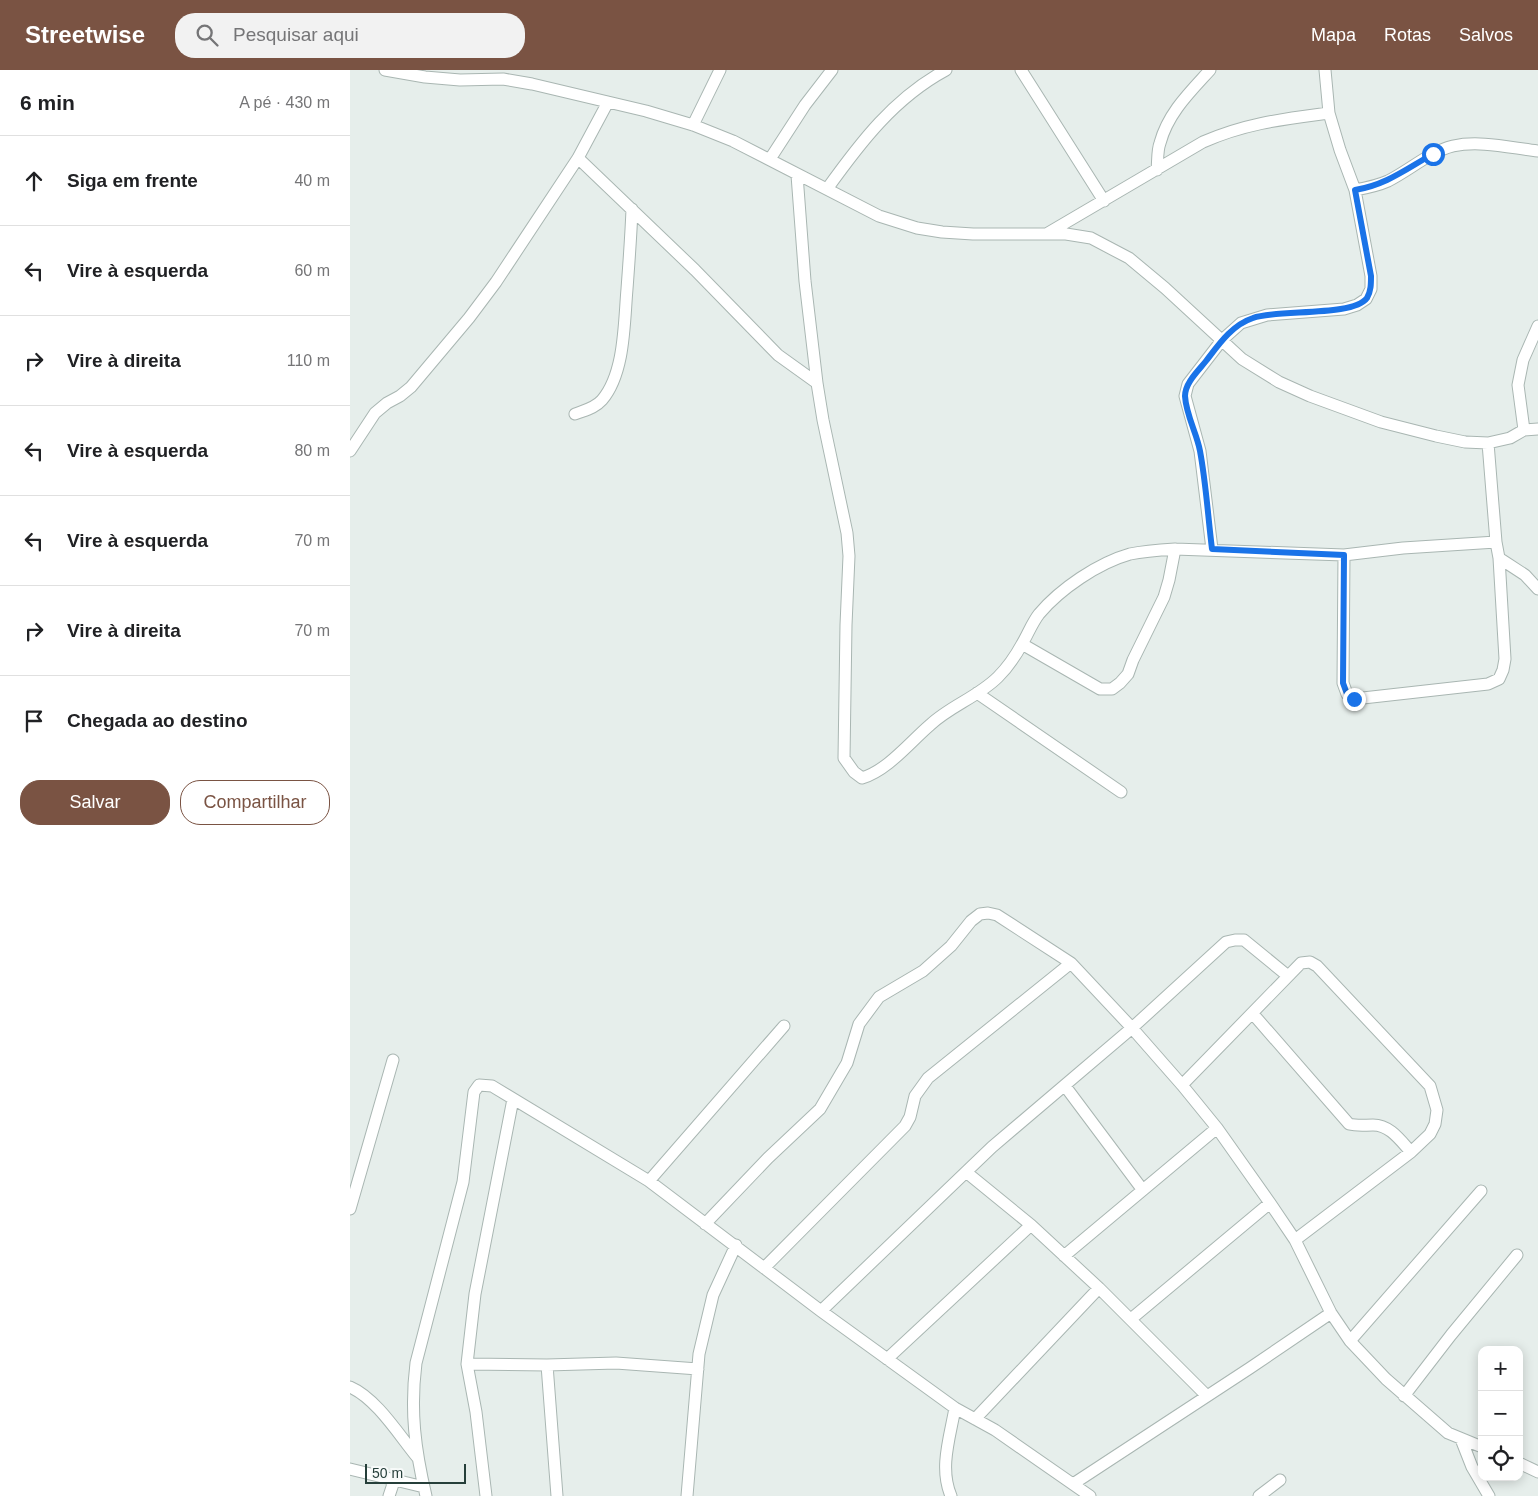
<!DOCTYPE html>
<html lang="pt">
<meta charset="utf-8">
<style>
:root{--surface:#fff;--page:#f2f2f2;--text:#202124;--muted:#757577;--line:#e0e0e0;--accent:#7a5343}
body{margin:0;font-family:Helvetica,sans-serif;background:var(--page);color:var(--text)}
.controls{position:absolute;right:15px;bottom:15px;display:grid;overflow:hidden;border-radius:10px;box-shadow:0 2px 12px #0003}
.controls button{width:45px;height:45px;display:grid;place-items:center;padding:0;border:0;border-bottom:1px solid var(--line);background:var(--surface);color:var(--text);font:25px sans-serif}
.scale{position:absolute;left:15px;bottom:12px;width:101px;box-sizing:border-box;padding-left:5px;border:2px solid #263f3a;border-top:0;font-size:14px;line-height:18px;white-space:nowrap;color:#263f3a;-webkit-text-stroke:4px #f7faf9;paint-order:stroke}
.stop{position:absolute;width:15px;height:15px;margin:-11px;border:4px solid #1a73e8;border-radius:50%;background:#fff}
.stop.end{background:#1a73e8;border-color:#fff;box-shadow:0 1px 5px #0008}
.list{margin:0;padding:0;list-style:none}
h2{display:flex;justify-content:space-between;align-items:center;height:65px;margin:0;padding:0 20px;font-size:21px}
h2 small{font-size:16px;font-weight:400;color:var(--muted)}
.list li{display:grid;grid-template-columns:32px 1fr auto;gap:15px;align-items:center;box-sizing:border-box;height:90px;padding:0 20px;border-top:1px solid var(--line)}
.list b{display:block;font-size:19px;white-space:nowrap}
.list em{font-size:16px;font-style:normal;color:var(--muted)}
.actions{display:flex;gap:10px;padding:15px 20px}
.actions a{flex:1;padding:11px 0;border:1px solid var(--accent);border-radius:20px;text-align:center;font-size:18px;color:var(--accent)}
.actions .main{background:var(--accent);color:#fff}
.icon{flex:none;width:28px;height:28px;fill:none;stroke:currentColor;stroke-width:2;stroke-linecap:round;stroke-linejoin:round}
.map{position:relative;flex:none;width:1188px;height:1426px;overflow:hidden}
header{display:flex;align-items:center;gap:30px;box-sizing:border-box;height:70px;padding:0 25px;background:var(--accent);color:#fff}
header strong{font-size:24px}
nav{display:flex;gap:28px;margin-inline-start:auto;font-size:18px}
.search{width:350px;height:45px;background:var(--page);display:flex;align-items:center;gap:12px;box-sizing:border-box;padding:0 18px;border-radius:20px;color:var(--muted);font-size:19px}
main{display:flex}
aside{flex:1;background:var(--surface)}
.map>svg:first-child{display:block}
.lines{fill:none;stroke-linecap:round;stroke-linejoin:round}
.minor-casing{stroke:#a9b6b2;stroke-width:13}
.minor{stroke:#fff;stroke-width:11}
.route{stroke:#1a73e8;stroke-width:6}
</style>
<header>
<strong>Streetwise</strong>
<div class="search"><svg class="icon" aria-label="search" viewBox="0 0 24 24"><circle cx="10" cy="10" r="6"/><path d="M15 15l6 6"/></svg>Pesquisar aqui</div>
<nav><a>Mapa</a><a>Rotas</a><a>Salvos</a></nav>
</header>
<main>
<aside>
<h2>6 min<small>A pé · 430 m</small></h2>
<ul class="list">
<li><svg class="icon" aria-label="ahead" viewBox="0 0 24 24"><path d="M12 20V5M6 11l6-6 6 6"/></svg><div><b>Siga em frente</b></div><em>40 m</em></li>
<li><svg class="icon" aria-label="left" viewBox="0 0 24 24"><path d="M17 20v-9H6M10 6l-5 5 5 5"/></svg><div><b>Vire à esquerda</b></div><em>60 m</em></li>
<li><svg class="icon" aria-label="right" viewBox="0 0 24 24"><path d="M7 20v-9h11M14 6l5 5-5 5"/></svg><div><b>Vire à direita</b></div><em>110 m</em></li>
<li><svg class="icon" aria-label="left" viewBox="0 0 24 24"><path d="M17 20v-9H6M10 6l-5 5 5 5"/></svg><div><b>Vire à esquerda</b></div><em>80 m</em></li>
<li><svg class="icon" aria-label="left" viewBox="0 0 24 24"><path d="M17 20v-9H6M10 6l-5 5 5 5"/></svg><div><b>Vire à esquerda</b></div><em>70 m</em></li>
<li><svg class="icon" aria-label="right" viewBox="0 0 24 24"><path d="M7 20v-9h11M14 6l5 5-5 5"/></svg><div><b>Vire à direita</b></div><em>70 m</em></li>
<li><svg class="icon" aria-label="arrive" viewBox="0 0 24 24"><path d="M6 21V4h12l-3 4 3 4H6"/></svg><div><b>Chegada ao destino</b></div></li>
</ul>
<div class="actions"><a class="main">Salvar</a><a>Compartilhar</a></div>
</aside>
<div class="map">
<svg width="1188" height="1426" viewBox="0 0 1188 1426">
<rect width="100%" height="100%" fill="#e6eeeb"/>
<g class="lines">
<g class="minor-casing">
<path id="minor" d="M35,0L75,7L110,10L153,9L182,14L296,41L343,55L383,71L529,146L567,158L592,162L623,164H716L741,168L779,188L815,218L892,289L929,312L960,326L1031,352L1086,366L1115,372L1138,373L1160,368L1174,360L1188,359
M671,0L754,131
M975,0L979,43L990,80L1005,120C1016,118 1027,116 1038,111C1060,100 1079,82 1103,76C1130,70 1161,78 1188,81
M343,55L370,0
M228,88L345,200L428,285L467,313
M420,89L455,35L482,0
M807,100C808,91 807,81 810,73C818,43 840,22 860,0
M447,105L455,211L467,313L473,350L497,463L499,486L496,555L494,688L504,702L512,708C538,700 559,673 580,655C600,636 628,627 648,607C657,598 666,585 672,574C678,564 682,553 689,544C710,519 748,493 780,484C795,481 810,480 825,479L994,485L1053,478L1146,472
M477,119C510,73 544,28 596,0
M698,163L853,72C896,53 934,49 979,43
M225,344C235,340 245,338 252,330C275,303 274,253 277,219C279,192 281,166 282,139
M1174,360L1168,315L1173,290L1188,256
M1138,373L1146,472L1149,488L1175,505L1188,519
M0,381L25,343L37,333L50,326L61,317L119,248L146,212L228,88L258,32
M862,479L850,381L835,326L838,314L872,270L891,253L917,245L994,239L1007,235L1016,229L1021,219V206L1005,120
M994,485L993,613L997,624L1004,629L1138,614L1149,609L1153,600L1155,589L1149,488
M672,574L750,619H762L770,613L778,604L783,590L814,527L819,510L825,479
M627,623L771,722
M903,944L999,1054C1007,1056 1014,1055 1023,1055C1040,1055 1050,1070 1061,1082
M832,1015L951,893L960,892L967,896L1080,1016L1087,1040L1085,1054L1080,1064L1061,1082L945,1170
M715,1016L792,1119
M616,1102L681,1155L749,1218L857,1326
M299,1111L434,956
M0,1139L43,990
M355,1154L418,1088L470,1039L497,993L509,954L529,927L573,901L601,876L621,851L630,844L638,843L647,845L721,893L782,958L832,1015L867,1058L920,1133L945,1170L981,1243L1000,1271L1036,1309L1098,1363L1132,1377
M714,1186L867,1058
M414,1198L555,1056L560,1047L565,1026L578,1008L721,893
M471,1241L642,1077L782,958L876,872L885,870H894L938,906
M781,1249L920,1133
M1000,1271L1131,1121
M537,1289L681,1155
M117,1294L125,1224L163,1029
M197,1295L207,1426
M0,1317C26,1328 49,1365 67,1387
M1054,1326L1101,1265L1167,1185
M625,1349L749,1218
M1111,1369L1122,1397L1139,1426
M1169,1393L1188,1402
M0,1399L74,1417
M723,1414L900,1298L981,1243
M39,1426L44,1411
M76,1426C65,1379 60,1341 66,1293L113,1112L124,1022L129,1015L142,1016L299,1111L471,1241L605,1338L645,1360L740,1426
M136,1426L126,1342L117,1294L197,1295L266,1293L348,1299
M337,1426L349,1284L363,1225L386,1175
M601,1426C589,1398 600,1367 605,1338
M909,1426L930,1410"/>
</g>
<use href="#minor" class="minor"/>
</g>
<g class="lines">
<path class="route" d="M1004,629L997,624L993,613L994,485L862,479C858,447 856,413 850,381C847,364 836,345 835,326C835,313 848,301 856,291C869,274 882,255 903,248C928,239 1003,247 1017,228C1021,221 1021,214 1021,206L1005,120C1036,115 1056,99 1083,84"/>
</g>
</svg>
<div class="controls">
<button>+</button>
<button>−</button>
<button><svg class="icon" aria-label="locate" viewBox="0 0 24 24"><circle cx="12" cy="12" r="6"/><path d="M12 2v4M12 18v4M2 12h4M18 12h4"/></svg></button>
</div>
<div class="scale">50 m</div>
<div class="stop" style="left:1083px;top:84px"></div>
<div class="stop end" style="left:1004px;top:629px"></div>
</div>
</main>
